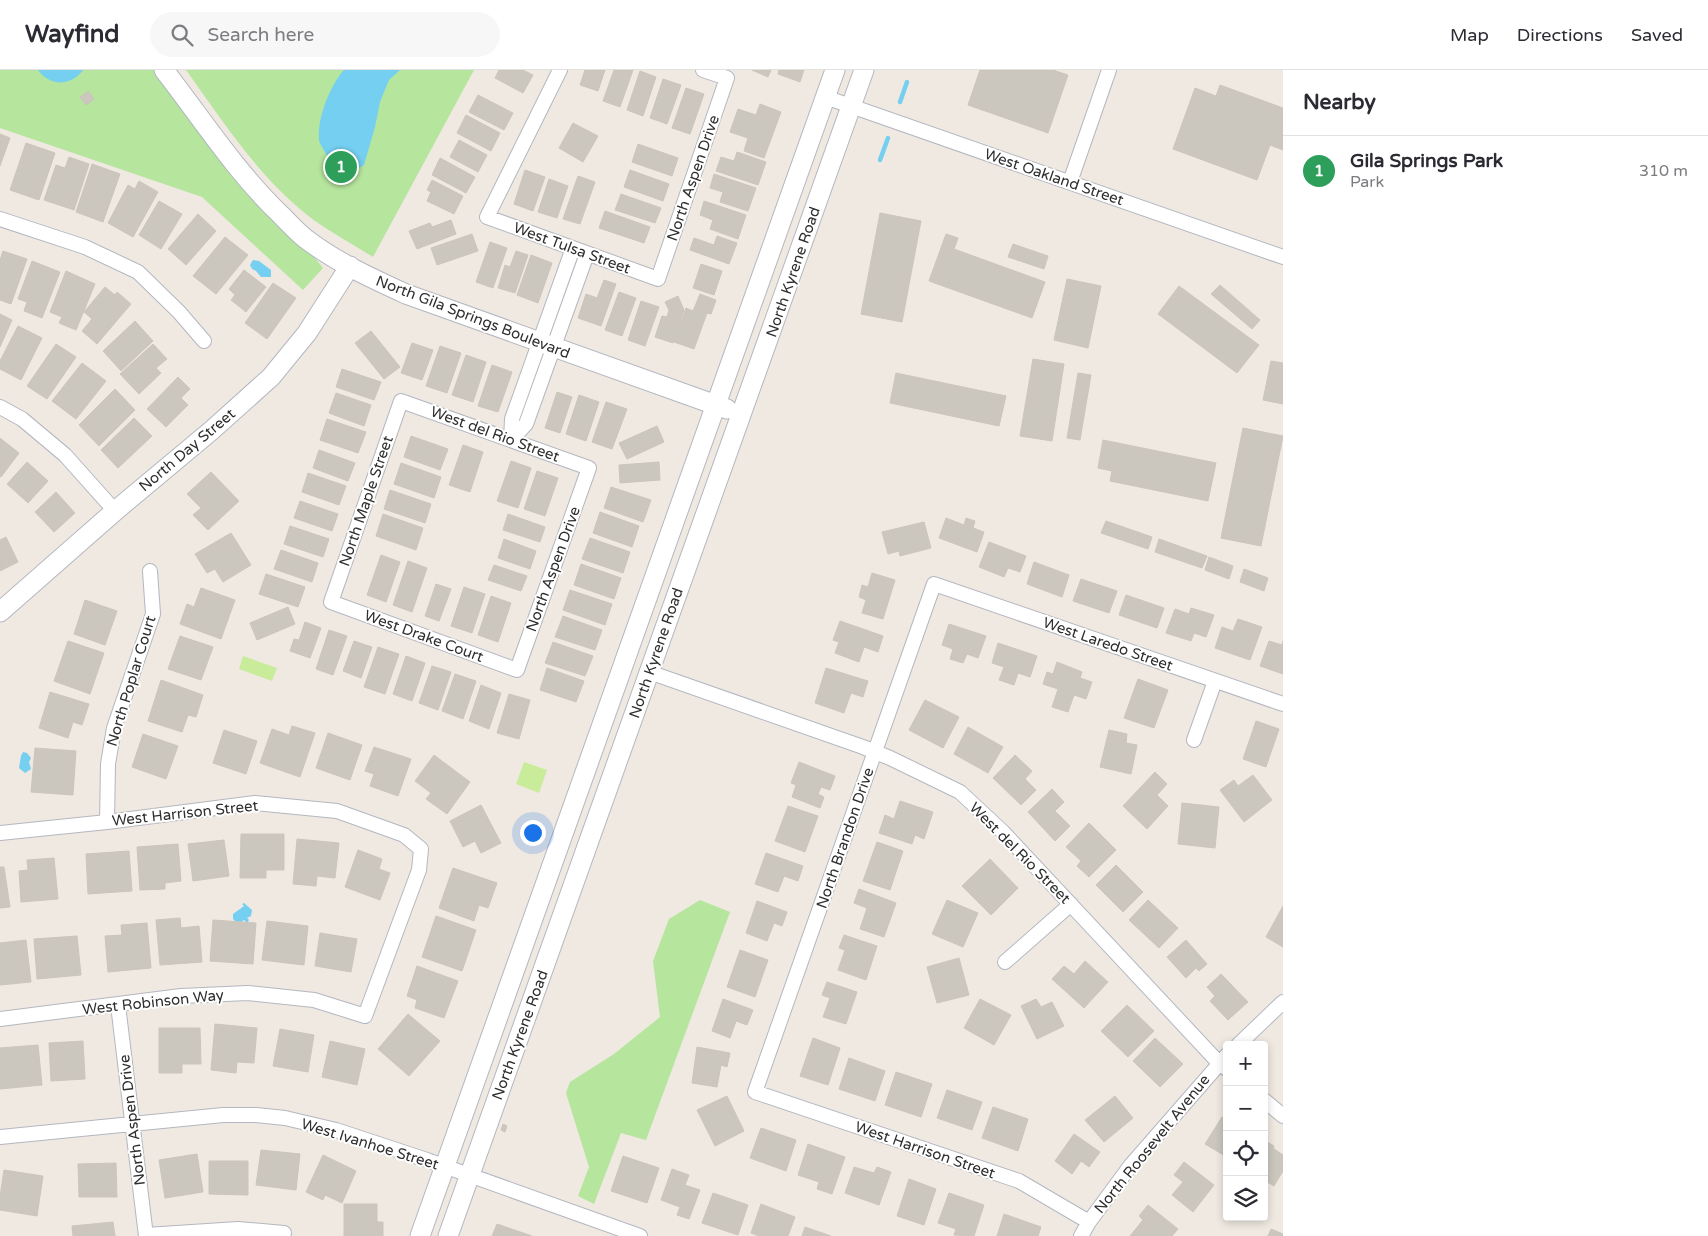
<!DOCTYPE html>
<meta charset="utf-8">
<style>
:root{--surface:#fff;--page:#f7f7f7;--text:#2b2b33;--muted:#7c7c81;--line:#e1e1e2;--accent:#d93025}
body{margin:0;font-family:"Varela Round",sans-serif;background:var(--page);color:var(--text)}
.controls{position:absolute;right:15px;bottom:15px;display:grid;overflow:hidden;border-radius:5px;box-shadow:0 2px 8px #0003}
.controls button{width:45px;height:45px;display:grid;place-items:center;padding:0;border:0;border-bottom:1px solid var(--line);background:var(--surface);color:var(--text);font:25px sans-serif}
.you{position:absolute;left:532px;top:762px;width:18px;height:18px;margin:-12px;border:4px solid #fff;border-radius:50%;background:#1a73e8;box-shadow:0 0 0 8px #1a73e833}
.badge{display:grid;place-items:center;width:32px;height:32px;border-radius:50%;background:var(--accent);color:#fff;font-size:16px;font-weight:700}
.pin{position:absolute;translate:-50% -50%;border:2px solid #fff;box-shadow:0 1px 5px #0006}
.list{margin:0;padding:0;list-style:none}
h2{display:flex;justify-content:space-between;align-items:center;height:65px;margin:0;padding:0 20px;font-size:21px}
h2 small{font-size:16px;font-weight:400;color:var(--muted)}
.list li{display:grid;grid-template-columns:32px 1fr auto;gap:15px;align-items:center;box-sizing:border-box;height:70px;padding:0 20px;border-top:1px solid var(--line)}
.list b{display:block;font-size:19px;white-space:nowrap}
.list p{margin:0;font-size:16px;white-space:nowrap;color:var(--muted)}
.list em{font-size:16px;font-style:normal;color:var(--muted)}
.icon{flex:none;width:28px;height:28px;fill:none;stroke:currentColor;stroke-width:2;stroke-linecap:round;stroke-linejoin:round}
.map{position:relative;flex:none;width:1283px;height:1166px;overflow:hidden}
header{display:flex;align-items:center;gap:30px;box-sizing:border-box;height:70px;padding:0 25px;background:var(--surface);border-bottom:1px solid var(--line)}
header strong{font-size:24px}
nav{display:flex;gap:28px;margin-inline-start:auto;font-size:18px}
.search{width:350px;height:45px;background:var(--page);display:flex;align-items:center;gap:12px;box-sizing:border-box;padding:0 18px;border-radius:28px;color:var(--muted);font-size:19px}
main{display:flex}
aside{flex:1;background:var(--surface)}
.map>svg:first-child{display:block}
.green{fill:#b6e59e}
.pitch{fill:#c9ec9a}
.water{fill:#75cff0}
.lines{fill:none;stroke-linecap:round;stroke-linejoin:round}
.stream{stroke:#75cff0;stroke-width:4.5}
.building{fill:#cbc7bf;stroke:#cbc5ba}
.street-casing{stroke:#b4b7c1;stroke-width:16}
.secondary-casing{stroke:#b4b7c1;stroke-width:21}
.street{stroke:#fff;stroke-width:14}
.secondary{stroke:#fff;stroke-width:19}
.labels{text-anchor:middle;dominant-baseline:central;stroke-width:4;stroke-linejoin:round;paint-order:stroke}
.street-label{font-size:15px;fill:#2e2e2e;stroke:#fff}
</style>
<header>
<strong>Wayfind</strong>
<div class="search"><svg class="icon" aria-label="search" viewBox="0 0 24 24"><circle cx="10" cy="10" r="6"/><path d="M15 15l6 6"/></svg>Search here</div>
<nav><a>Map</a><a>Directions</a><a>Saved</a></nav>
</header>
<main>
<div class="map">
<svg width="1283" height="1166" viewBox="0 0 1283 1166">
<rect width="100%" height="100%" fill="#efe9e1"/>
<path class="green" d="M0,0H163L323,198L303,220L202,127L0,58Z
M186,0H474L373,187C354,175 334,164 315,151C262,112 224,53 186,0Z
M700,830L730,842L646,1070L621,1063L594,1134L578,1126L589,1097L566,1023L570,1012L614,984L660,947L653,891L669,849Z"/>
<path class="pitch" d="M243,586L277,598L272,611L239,599Z
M524,692L547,700L539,723L516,714Z"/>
<path class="water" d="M38,0H83C72,16 50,17 38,0Z
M344,0H400L389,10L380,32L375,57L364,95L350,103C345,101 339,99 335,96C332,93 319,74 319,70C317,49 330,15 344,0Z
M253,190L259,191L271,200V207H261L256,201L252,199L250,195Z
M23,682L27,683L31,688L29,692L31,699L25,703L19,698L21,686Z
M244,833L252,840L251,846L247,848L249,850L247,853L244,850L240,853L236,852L233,849V844L244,836L242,834Z"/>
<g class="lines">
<path class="stream" d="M900,32L907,12
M880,90L888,68"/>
</g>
<path class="building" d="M499,0H523L533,5L523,23L495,8Z
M585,0H605L598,21L580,15Z
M614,0H633L620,37L603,31Z
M752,0H771L768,7Z
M779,0H804L800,12L778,4Z
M980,0H1053L1068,5L1048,63L968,35Z
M640,1L656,7L643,46L627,40Z
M663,9L681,15L667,54L650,48Z
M1220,15L1283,38V80L1270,75L1257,110L1173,79L1195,18L1216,26Z
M686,18L704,24L690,64L672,58Z
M88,21L94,29L86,35L80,27Z
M478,25L513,43L504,60L469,42Z
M760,34L781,42L764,88L744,81L748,68L730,62L738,39L756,45Z
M466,45L500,63L491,81L457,63Z
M573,53L598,66L583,92L559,78Z
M0,64L10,68L0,96Z
M459,70L487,85L478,102L450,87Z
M26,73L55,83L39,130L10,120Z
M638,74L678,88L672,106L632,92Z
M737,82L766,92L758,115L716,101L721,87L734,91Z
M69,87L89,94L74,140L44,130L56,95L65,98Z
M440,88L475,107L466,123L432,105Z
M92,94L120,104L103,152L76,142Z
M525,100L545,107L533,141L514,134Z
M630,100L669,114L663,131L624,117Z
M714,104L756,118L748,141L720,132L723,122L710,118Z
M578,106L595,112L580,154L563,149Z
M549,109L568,116L557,148L538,142Z
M432,110L463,126L454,144L427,131L431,122L427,120Z
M139,111L158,122L133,167L108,153L128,115L135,119Z
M621,124L661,138L655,153L615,140Z
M159,131L182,144L161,179L139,165Z
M704,131L746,145L738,169L710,159L713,150L700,145Z
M605,141L650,157L644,173L599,158Z
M880,143L921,151L902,252L861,244Z
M198,144L216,161L186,195L168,179Z
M451,150L456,164L417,179L409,161L430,153L432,157Z
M472,164L478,181L437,195L431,178Z
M946,164L958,168L954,179L1045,212L1032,248L929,211Z
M717,166L737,173L729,194L690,180L694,168L714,175Z
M225,167L248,185L216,224L193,206Z
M490,172L507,178L493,218L476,212Z
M1013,174L1048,186L1044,199L1008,187Z
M3,181L27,189L11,234L0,230V190Z
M516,181L528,185L515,223L498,218L505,195L510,197Z
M531,185L552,193L538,233L517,225Z
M32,191L60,202L42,248L24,241L27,232L18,229Z
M701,194L722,201L714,225L693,218Z
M244,200L266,217L246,242L231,230L235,225L229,219Z
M66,201L95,214L76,260L59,253L62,247L50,242Z
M1067,209L1101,216L1088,278L1054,270Z
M604,210L616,214L601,256L578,248L586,224L597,228Z
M273,213L296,228L267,269L245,253Z
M1220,215L1260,250L1252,259L1211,224Z
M1179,216L1259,275L1237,303L1158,244Z
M105,217L115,225L117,222L131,234L97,274L82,261L92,249L84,242Z
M619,222L636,228L622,266L605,260Z
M700,224L716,230L711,244L707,243L694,279L674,272L686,238L693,241Z
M678,226L684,240L673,273L655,267L662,246L667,247L669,240L665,232Z
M641,231L659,237L645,276L628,270Z
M0,244L12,250L0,277Z
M135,251L153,271L121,301L103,281Z
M18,256L42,268L21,310L0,299V291Z
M371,261L400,297L384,309L355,273Z
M412,273L433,280L422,310L401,303Z
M56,274L76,287L47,329L27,316Z
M153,274L167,289L156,298L161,303L139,324L120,304Z
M440,276L461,283L447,323L426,316Z
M466,285L486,292L473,332L452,325Z
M1033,289L1064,294L1052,371L1020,366Z
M1271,291L1283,293V334L1263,330Z
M82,293L106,311L76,349L52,331Z
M492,295L512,302L498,342L478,336Z
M342,299L381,312L374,330L336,317Z
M896,303L1006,326L999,356L890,333Z
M1078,303L1091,305L1080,370L1067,368Z
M178,307L190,319L181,328L188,335L166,357L147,339Z
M115,319L135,340L99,376L79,355Z
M557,322L572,327L560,363L545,358Z
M336,323L371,335L364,356L329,343Z
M579,325L599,332L586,371L566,364Z
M606,332L627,339L612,379L592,372Z
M134,348L152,366L118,398L101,380Z
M327,349L366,362L358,383L320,370Z
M657,356L664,372L627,389L619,373Z
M1243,358L1283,366L1261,476L1221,468Z
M411,366L448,379L440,400L404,387Z
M0,368L19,383L1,407L0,406Z
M1103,370L1216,393L1208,431L1110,411L1112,401L1098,398Z
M463,375L483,382L470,422L449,415Z
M319,380L355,393L348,411L313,398Z
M511,391L531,398L518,438L497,431Z
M27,392L48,411L28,433L7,414Z
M659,392L660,410L620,413L619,395Z
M401,393L441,407L434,428L394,414Z
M537,401L558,408L545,446L524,439Z
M211,402L239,431L208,460L193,445L201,438L187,424Z
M308,403L346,416L339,435L302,422Z
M611,417L651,430L643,452L604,438Z
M390,420L431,434L425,453L384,439Z
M56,422L75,443L54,462L35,442Z
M300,431L338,444L332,461L294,448Z
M600,442L639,456L632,477L593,463Z
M383,444L423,458L416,480L376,466Z
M508,444L545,457L540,472L503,460Z
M946,448L964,455L966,448L975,451L973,458L984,462L977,482L939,468Z
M1106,451L1152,467L1148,479L1101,463Z
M924,452L931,478L900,486L899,481L888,484L882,462Z
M290,456L329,469L323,487L284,474Z
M231,463L251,495L223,512L215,499L207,503L195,484Z
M6,467L18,492L0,501V470Z
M590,468L630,482L623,503L582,489Z
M504,469L536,481L530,499L498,488Z
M1159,469L1207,486L1202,498L1155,482Z
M989,472L1026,486L1020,502L1008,498L1004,507L979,497Z
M281,480L318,493L312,512L274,499Z
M381,485L400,492L386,532L367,525Z
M1209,487L1233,496L1229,509L1205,500Z
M408,491L427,498L412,542L393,535Z
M1034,492L1069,505L1062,527L1027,514Z
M581,494L621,508L614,529L574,515Z
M494,495L527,506L521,521L488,510Z
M1244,499L1268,508L1264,521L1240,512Z
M872,503L895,510L883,549L862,543L866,530L859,527L862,515L868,517Z
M266,504L305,517L298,537L259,524Z
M1081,509L1117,521L1109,543L1073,531Z
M436,514L451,519L439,551L425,546Z
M464,517L485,524L472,563L451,556Z
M201,518L235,530L221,569L180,554L187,534L194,537Z
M570,520L612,534L605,555L563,540Z
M1126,525L1164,538L1157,558L1119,545Z
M491,526L511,533L498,572L478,565Z
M85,530L117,541L105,575L74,564Z
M288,537L295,554L257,570L250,553Z
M1191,538L1214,545L1206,567L1194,563L1191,571L1166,563L1175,539L1189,544Z
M563,546L602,560L595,580L555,567Z
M1238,549L1262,557L1250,590L1215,578L1222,557L1233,561Z
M840,551L883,566L878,582L864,577L859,592L835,583L839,572L833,570Z
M305,552L321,558L310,588L290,581L294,569L299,570Z
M949,554L986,566L978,588L967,584L963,593L950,589L953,579L942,575Z
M329,560L347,566L333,605L316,599Z
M180,566L213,577L201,610L168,599Z
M68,571L104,583L90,624L54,611Z
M354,571L372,577L361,608L343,601Z
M1269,571L1282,575L1283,571V604L1260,596Z
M553,572L593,586L585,606L545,593Z
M998,573L1037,586L1030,607L1018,603L1014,615L999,610L1004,597L992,593Z
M378,577L399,584L385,624L364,617Z
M406,586L425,593L412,631L393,624Z
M1057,592L1082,602L1080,608L1092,612L1086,629L1074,625L1068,642L1052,637L1058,619L1043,614L1047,602L1053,604Z
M432,596L451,602L438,640L419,633Z
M547,598L584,611L576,632L540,620Z
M826,598L868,611L863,627L851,623L844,643L815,633Z
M455,604L476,611L463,649L442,641Z
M1138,609L1168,620L1154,658L1124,648Z
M161,610L203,625L196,647L188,645L182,662L148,651Z
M481,615L501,623L489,659L469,651Z
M50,622L89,634L82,655L73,652L68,668L39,658Z
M509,624L530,630L519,669L497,663Z
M925,630L959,647L943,678L909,660Z
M1256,651L1279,659L1266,697L1243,689Z
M292,656L315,663L300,707L260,693L272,659L289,665Z
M968,657L1003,677L988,703L954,684Z
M224,660L257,671L246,704L213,693Z
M1109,660L1127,664L1126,673L1137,675L1131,704L1100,697Z
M328,663L362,675L350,710L316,698Z
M143,664L178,676L166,709L132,697Z
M374,677L411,689L398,726L370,716L374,704L365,701Z
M35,678L76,681L73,725L31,722Z
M434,685L470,712L447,744L426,729L431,723L415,711Z
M1015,685L1032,701L1025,709L1036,720L1021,735L993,708Z
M799,692L835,706L830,720L821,717L818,724L824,727L820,738L792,727L796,715L791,713Z
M1155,702L1167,714L1157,725L1168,736L1147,759L1123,736Z
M1253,705L1272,730L1244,752L1220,720L1234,710L1238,716Z
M1052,719L1064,732L1055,741L1070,756L1055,771L1028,742Z
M900,731L933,742L924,769L915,765L912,774L879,763L885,745L894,749Z
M1182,733L1219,737L1215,778L1178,774Z
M481,735L501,773L481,783L475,771L463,777L450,751Z
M788,736L818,746L805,782L775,771Z
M1089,753L1116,780L1089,807L1077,796L1081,791L1066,777Z
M241,764H284V800H266V808H240Z
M297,769L339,773L335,808L317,806L316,816L293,814Z
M224,770L229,806L193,811L188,774Z
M877,772L903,781L890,820L863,811Z
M178,774L181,811L165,813V819L140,820L137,777Z
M358,780L382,789L379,799L390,803L380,830L345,817Z
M129,781L132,821L88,824L86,784Z
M766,783L803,796L798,811L784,806L778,822L755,814Z
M54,788L58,829L21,832L19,801L28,800L27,790Z
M990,789L1018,818L991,845L962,816Z
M1116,795L1143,822L1123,842L1096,815Z
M0,797H4L10,837L0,838Z
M453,798L497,813L488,838L479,835L474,851L439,838Z
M859,819L896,833L884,867L860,859L867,838L854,833Z
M947,830L978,843L963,877L932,864Z
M1148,830L1178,858L1159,878L1129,850Z
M757,831L787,842L782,856L774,853L767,871L746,863Z
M1283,836V877L1266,867Z
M436,846L476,860L462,901L422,887Z
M180,848L181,858L199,856L202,892L160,895L156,850Z
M213,850L256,853L253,894L210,891Z
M267,851L308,856L304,895L262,890Z
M147,853L151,898L108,902L105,866L122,865L121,855Z
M320,863L357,869L351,902L315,896Z
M844,865L877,876L866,910L838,900L845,880L839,878Z
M77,866L81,905L37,909L34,869Z
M26,870L31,912L0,915V873Z
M1186,870L1207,894L1199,901L1196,898L1186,908L1167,887Z
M740,880L768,890L755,927L727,917Z
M959,888L969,925L937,933L927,897Z
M1085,891L1108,912L1084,938L1052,909L1064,896L1074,904Z
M417,896L458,911L444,948L415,938L417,930L407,926Z
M1221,904L1248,932L1228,950L1210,931L1215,926L1207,917Z
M827,912L857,922L846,954L823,947L830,928L822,925Z
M723,929L753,940L747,955L736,951L730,968L712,961Z
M980,929L1011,945L994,975L964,958Z
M1036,929L1041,937L1052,932L1064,956L1037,969L1021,936Z
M1127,935L1154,961L1128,987L1101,961Z
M408,944L440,971L409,1006L378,979Z
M215,954L257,958L254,993L237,992L236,1003L211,1000Z
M159,958H200L201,994H182V1003H159Z
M280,959L314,965L308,1002L273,996Z
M813,968L840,978L828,1015L800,1006Z
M1155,968L1183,994L1160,1017L1133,991Z
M83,971L85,1009L51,1011L49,973Z
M330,971L365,979L357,1015L322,1007Z
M38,975L42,1015L0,1019V978Z
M697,977L730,983L727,997L721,995L717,1017L692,1013Z
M849,988L885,1001L875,1031L839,1019Z
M896,1002L932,1014L921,1047L885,1035Z
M947,1020L982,1032L972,1060L937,1048Z
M727,1026L744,1061L715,1076L697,1040Z
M1115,1026L1133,1048L1104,1072L1085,1050Z
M993,1037L1028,1049L1018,1081L982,1068Z
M1222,1047L1227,1050V1087L1205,1074Z
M503,1054L507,1056L505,1062L501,1060Z
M761,1058L796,1070L786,1101L750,1088Z
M1074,1064L1100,1082L1089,1097L1081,1091L1072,1104L1055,1091Z
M1264,1070L1274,1076L1273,1078L1283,1085V1101L1274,1116L1264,1110Z
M808,1074L845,1087L832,1124L817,1119L819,1112L798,1105Z
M261,1080L300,1084L296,1120L256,1115Z
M197,1084L203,1122L165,1128L159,1090Z
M323,1085L356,1101L342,1133L325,1125L323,1130L306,1122Z
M623,1086L659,1098L647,1133L611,1121Z
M209,1091H248V1125L209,1124Z
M1184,1092L1214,1115L1193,1142L1172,1125L1183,1112L1174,1105Z
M116,1093L117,1127H79L78,1094Z
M854,1097L874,1103L877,1097L891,1102L879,1135L845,1123Z
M672,1099L689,1105L685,1115L700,1120L689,1149L677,1145L680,1137L661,1130Z
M4,1100L43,1106L37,1146L0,1140V1126Z
M909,1109L936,1119L924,1155L897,1146Z
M713,1123L748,1135L738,1165L702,1153Z
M949,1123L984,1135L974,1166L954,1165L956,1159L938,1153Z
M344,1134H377V1152H383V1166H344Z
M761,1134L795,1147L788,1166H759L751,1163Z
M1148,1135L1178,1159L1172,1166H1130L1143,1150L1139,1146Z
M1004,1144L1041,1157L1038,1166H997Z
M113,1152L115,1166H73L72,1156Z
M497,1154L532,1166H492Z
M805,1157L831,1166H802Z
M1271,1159L1283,1164V1166H1268Z"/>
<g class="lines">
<g class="street-casing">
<path id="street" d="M560,0L487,147L658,209L727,8L703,0
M825,27L1283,187
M1070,112L1109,0
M0,149L85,177L138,202L179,242L204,271
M401,331L589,398L517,600L331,532Z
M0,337L22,349L65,385L115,441
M511,370L526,354L587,184
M511,370L512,349L573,178
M649,602L863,677L890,688L960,722L1003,762L1219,993L1227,999
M1194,670L1215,611
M107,752L108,694L114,658L153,544L150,501
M0,763L107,752L255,733L337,741L404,765L421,779L419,800L365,946L314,930L248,923L181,926L0,949
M1005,892L1071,834
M118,935L146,1166
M1238,975L1283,932
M1264,1030L1283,1046
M0,1067L223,1045H256L285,1048L336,1060L427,1090L640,1166
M1089,1152L1019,1111L755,1022L934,514L1283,634
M146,1165L238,1159L284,1163
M1081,1166L1089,1152L1131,1095L1227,985"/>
</g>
<g class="secondary-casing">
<path id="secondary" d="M164,0C202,49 236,102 281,145C289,153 297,162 306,169C336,192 371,208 406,224L727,339
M0,542L115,441L212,360L271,307L307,263L350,196
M420,1166L835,0
M448,1166L864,0"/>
</g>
<use href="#street" class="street"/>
<use href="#secondary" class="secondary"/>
</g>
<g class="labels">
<g class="street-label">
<text transform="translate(1054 107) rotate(19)">West Oakland Street</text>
<text transform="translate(693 108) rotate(-71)">North Aspen Drive</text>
<text transform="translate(572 178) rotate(20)">West Tulsa Street</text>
<text transform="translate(793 202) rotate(-71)">North Kyrene Road</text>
<text transform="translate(473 247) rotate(21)">North Gila Springs Boulevard</text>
<text transform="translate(495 364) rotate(20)">West del Rio Street</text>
<text transform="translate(187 380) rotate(-40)">North Day Street</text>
<text transform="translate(366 431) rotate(-71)">North Maple Street</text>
<text transform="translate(553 499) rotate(-70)">North Aspen Drive</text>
<text transform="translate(424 566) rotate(20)">West Drake Court</text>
<text transform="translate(1108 574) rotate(19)">West Laredo Street</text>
<text transform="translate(656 583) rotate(-71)">North Kyrene Road</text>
<text transform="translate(131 611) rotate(-73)">North Poplar Court</text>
<text transform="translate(185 743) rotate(-6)">West Harrison Street</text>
<text transform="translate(845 768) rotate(-71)">North Brandon Drive</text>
<text transform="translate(1020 783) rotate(45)">West del Rio Street</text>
<text transform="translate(153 932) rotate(-6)">West Robinson Way</text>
<text transform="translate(520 965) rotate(-70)">North Kyrene Road</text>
<text transform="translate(132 1050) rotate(-97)">North Aspen Drive</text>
<text transform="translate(370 1074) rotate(17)">West Ivanhoe Street</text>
<text transform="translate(1152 1074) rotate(-51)">North Roosevelt Avenue</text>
<text transform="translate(925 1080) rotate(19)">West Harrison Street</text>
</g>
</g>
</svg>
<div class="controls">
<button>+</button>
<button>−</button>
<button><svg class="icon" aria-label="locate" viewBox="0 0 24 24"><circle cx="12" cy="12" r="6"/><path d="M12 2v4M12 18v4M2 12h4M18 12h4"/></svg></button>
<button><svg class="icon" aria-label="layers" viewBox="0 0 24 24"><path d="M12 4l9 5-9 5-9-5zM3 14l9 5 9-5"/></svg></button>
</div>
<div class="you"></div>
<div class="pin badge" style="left:341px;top:97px;background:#2e9e5b">1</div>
</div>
<aside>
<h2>Nearby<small></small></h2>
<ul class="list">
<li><span class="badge" style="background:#2e9e5b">1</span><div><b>Gila Springs Park</b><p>Park</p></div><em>310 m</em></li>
</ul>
</aside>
</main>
